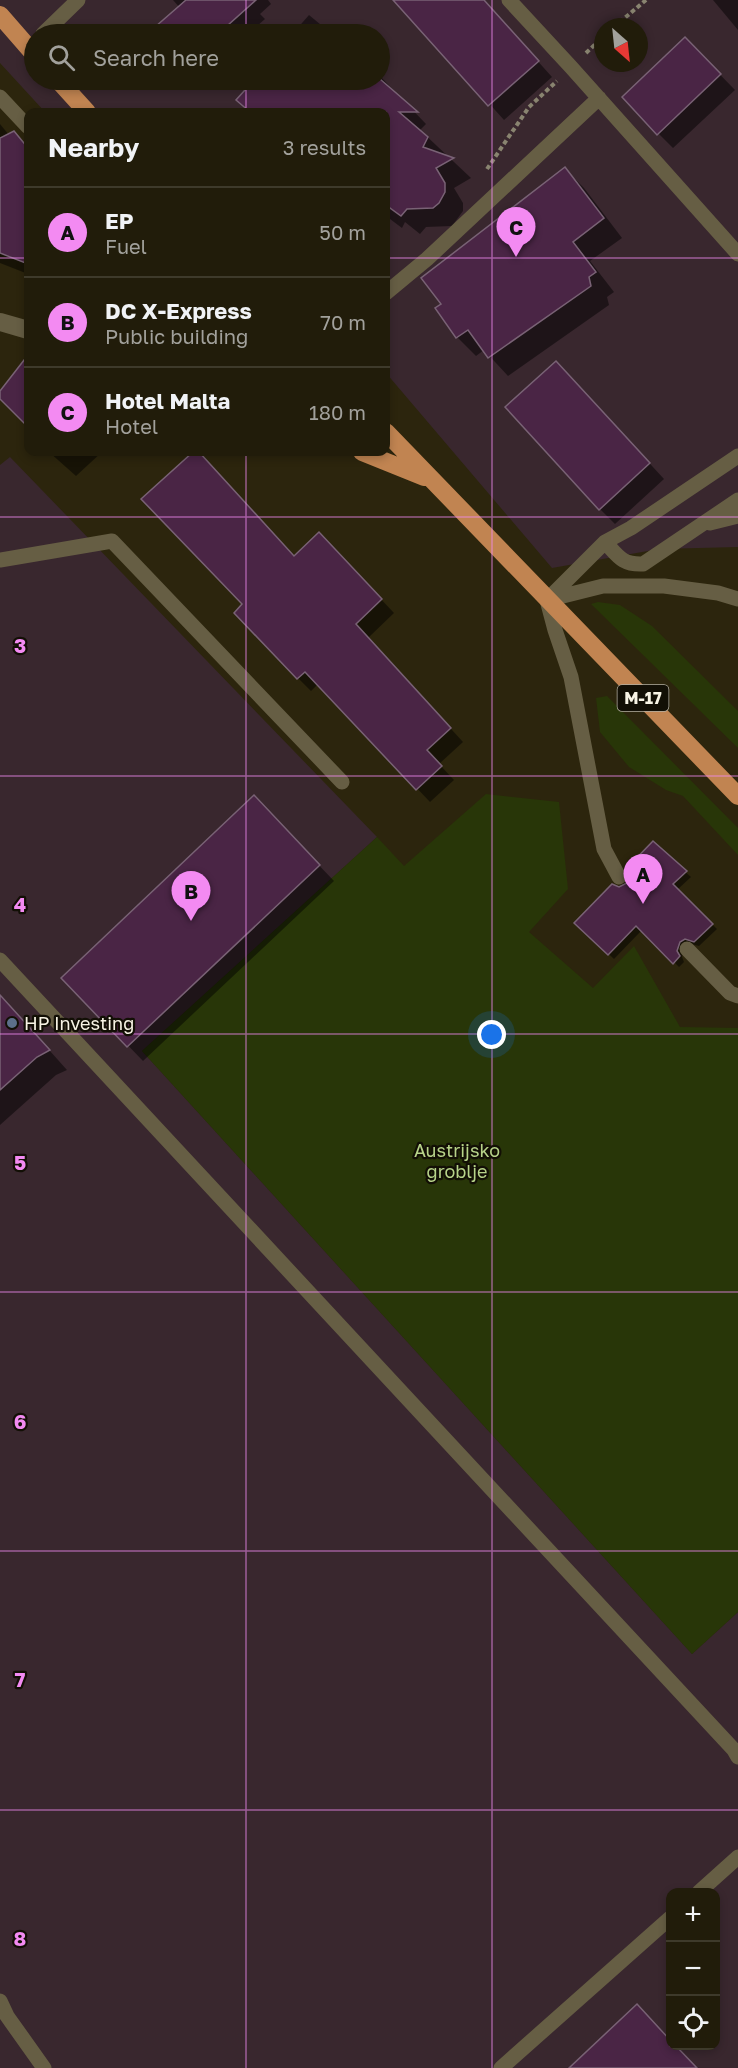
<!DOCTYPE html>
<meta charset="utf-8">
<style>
:root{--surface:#211c0a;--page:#292513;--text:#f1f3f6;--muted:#a2a19c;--line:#3e3a2b;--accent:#f38af2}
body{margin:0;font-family:"Golos Text",sans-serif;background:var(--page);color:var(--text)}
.controls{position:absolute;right:18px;bottom:18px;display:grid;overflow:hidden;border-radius:12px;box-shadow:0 3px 9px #0003}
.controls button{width:54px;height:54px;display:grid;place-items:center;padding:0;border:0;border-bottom:2px solid var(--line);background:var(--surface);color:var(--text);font:30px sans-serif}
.compass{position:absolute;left:594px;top:18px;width:54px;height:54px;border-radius:50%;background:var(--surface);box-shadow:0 3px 9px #0003;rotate:153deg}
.you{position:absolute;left:492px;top:1035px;width:21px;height:21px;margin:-15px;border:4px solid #fff;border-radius:50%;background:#1a73e8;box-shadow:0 0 0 9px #1a73e833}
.badge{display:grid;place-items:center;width:39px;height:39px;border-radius:50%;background:var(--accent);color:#111;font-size:20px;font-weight:700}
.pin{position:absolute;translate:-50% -50px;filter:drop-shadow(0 2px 3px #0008)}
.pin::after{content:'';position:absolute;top:32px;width:21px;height:18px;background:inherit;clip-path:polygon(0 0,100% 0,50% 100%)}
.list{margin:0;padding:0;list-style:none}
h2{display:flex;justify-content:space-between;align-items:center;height:78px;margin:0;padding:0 24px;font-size:26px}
h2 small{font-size:20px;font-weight:400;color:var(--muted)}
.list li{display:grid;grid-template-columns:39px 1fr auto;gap:18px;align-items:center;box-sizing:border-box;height:90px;padding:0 24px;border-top:2px solid var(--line)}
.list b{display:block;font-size:22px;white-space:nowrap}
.list p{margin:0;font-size:20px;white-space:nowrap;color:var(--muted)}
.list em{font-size:20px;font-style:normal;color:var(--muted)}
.icon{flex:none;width:33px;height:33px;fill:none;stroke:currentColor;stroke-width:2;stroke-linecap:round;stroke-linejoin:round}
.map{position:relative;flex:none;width:738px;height:2068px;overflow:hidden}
.search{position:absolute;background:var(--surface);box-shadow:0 3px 9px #0003;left:24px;top:24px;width:366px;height:66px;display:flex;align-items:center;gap:15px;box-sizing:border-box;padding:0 21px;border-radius:33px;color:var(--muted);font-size:22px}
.panel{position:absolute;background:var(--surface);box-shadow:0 3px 9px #0003;left:24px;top:108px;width:366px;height:348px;border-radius:12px}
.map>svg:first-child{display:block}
.industrial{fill:#39272e;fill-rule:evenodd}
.green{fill:#283608}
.shadow{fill:#0007}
.building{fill:#4a2545;stroke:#796275;stroke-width:1.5}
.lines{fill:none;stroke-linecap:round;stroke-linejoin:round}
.path{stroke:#898470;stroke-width:4;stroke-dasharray:4.5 3;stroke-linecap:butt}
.lane{stroke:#665e44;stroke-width:15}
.street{stroke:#665e44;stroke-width:18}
.primary{stroke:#c18451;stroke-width:18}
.grid{fill:none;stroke:#f38af2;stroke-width:1.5;stroke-opacity:0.55}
.service-dot{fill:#5c6f8a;stroke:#120f05;stroke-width:2}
.labels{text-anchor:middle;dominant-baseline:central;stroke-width:4.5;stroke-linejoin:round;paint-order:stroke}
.shield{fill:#120f05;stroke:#b3afa2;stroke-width:1.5}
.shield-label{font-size:16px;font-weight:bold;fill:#f8f4e5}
.poi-label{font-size:18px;fill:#f8f4e5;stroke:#120f05;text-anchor:start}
.park-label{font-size:18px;fill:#b7d389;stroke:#120f05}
.grid-label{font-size:20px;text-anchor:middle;font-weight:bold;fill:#f38af2;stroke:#120f05;stroke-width:4.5;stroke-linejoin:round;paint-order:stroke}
</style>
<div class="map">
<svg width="738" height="2068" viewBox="0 0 738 2068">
<rect width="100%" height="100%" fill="#2c250d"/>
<path class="industrial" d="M0,0H738V547L659,549L552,568L386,373V112H45L0,63ZM603,27H639V63H603ZM34,34H380V80H34Z
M10,457L377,837L142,1051L692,1654L738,1612V2068H0V465ZM670,1892H716V2046H670Z"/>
<path class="green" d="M598,602L620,605L652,626L738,711V748L591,604Z
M607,696L738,828V855L683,796L666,790L629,767L600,732L596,698Z
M486,794L559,802L568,889L529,932L593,988L634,946L680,1027L738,1028V1612L692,1654L142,1051L377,837L404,866Z"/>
<path class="shadow" d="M173,0H268L271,4L260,14L265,19L248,34H149L180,8Z
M396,0H483L552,77L504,120Z
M713,0H738V30Z
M309,15L332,34H281L290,27L295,31Z
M700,54L735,90L673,148L658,133Z
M380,76L426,124L420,130L471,178L454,188L463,203V211L452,226L426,227L420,234L405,222L402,228L386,216V112H250L238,100L252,85L247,80H380Z
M0,124L9,135L13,133L28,148V274L0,263Z
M565,169L584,188L622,238L590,261L614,292L607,297L609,305L508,376L484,350L476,356L457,337L443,304Z
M28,359V425L0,397V394Z
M571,378L664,479L615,524L600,509Z
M49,452H102L76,476Z
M195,452L209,463L294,557L332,547L394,613L368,638L463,742L439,764L454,780L430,802L318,684L311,691L298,678L244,604L144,499Z
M268,812L334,881L143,1061L63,978Z
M653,843L691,877L677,890L717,929L699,946L691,944L684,947L682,957L684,962L679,967L642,930L614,959L576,923L619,888L628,884Z
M0,995L67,1070L56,1075L0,1125Z"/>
<path class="building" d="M186,0H256L218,34H147Z
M393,0H484L539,61L488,106Z
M685,37L721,74L657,135L622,97Z
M380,79L418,112H399L428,137L423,147L454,158L436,168L445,183V192L439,203L433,208L407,209L401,216L386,205V112H250L236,100L254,80Z
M14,131L28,148V264L0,253V138Z
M565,167L604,218L573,242L596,272L589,277L591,286L488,358L468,330L456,338L435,308L441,304L421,278Z
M28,355V427L0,399V391Z
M556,361L650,463L599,510L505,407Z
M193,452H199L294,556L319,532L382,599L356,624L451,728L427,750L442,766L416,790L305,672L297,679L234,613L242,604L141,499Z
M254,795L320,865L127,1047L61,978Z
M653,841L687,871L673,884L713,924L694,942L685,939L680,942L677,951L680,956L673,964L636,926L608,955L574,923L612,884L619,887L627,883L629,877L626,869Z
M0,995L50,1050L37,1057L0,1090Z
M637,2004L670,2040V2046H676L697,2068H569Z"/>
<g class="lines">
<path class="path" d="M614,27L646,0
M586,53L603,37
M487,169L529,107L557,81"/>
<path class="lane" d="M509,0L571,67L738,254
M43,34L78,0
M0,97L28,127
M386,293L427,259L599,98
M710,523L738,516
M605,542C618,556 622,565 643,564L738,500
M0,560L112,541L342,782
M547,600L555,630L571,677L604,849L619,877
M547,600L605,542L631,528L738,456
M547,600L603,586H664L718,593L738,599
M687,949L730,993L738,996
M0,960L734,1750L738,1757
M699,1892L738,1857
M0,2001L7,2016L44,2068
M501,2068L670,1918"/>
<path class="street" d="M0,322L28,330"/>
<path class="primary" d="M0,15L34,54
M58,80L87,112
M386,432L738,796
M362,452L424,477"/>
</g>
<path class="grid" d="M246,0V34M492,0V2068M246,80V112M0,258H28M386,258H738M246,452V2068M0,517H738M0,776H738M0,1034H738M0,1292H738M0,1551H738M0,1810H738"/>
<circle class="service-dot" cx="12" cy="1023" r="6"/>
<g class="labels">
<rect class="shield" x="617.5" y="685" width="51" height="26" rx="4.5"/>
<g class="shield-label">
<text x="643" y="698">M-17</text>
</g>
<g class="poi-label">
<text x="24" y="1023">HP Investing</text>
</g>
<g class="park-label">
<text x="457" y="1150">Austrijsko<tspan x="457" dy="21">groblje</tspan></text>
</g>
</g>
<g class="grid-label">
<text x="20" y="653">3</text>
<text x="20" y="912">4</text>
<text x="20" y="1170">5</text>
<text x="20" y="1429">6</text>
<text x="20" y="1687">7</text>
<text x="20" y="1946">8</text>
</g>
</svg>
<div class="controls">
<button>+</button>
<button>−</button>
<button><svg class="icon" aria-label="locate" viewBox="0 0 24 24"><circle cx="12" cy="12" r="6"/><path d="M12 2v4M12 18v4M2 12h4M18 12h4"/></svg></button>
</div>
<svg class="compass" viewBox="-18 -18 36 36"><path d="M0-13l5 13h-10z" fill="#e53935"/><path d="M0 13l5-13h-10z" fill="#a2a19c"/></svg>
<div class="you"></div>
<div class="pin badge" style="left:643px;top:904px">A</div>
<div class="pin badge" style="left:191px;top:921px">B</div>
<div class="pin badge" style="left:516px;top:257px">C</div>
<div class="search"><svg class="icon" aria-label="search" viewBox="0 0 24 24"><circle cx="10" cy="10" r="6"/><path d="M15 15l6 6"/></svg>Search here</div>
<section class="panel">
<h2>Nearby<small>3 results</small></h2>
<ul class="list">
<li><span class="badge">A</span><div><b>EP</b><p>Fuel</p></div><em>50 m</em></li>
<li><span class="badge">B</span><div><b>DC X-Express</b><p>Public building</p></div><em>70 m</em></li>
<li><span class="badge">C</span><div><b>Hotel Malta</b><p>Hotel</p></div><em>180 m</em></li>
</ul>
</section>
</div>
